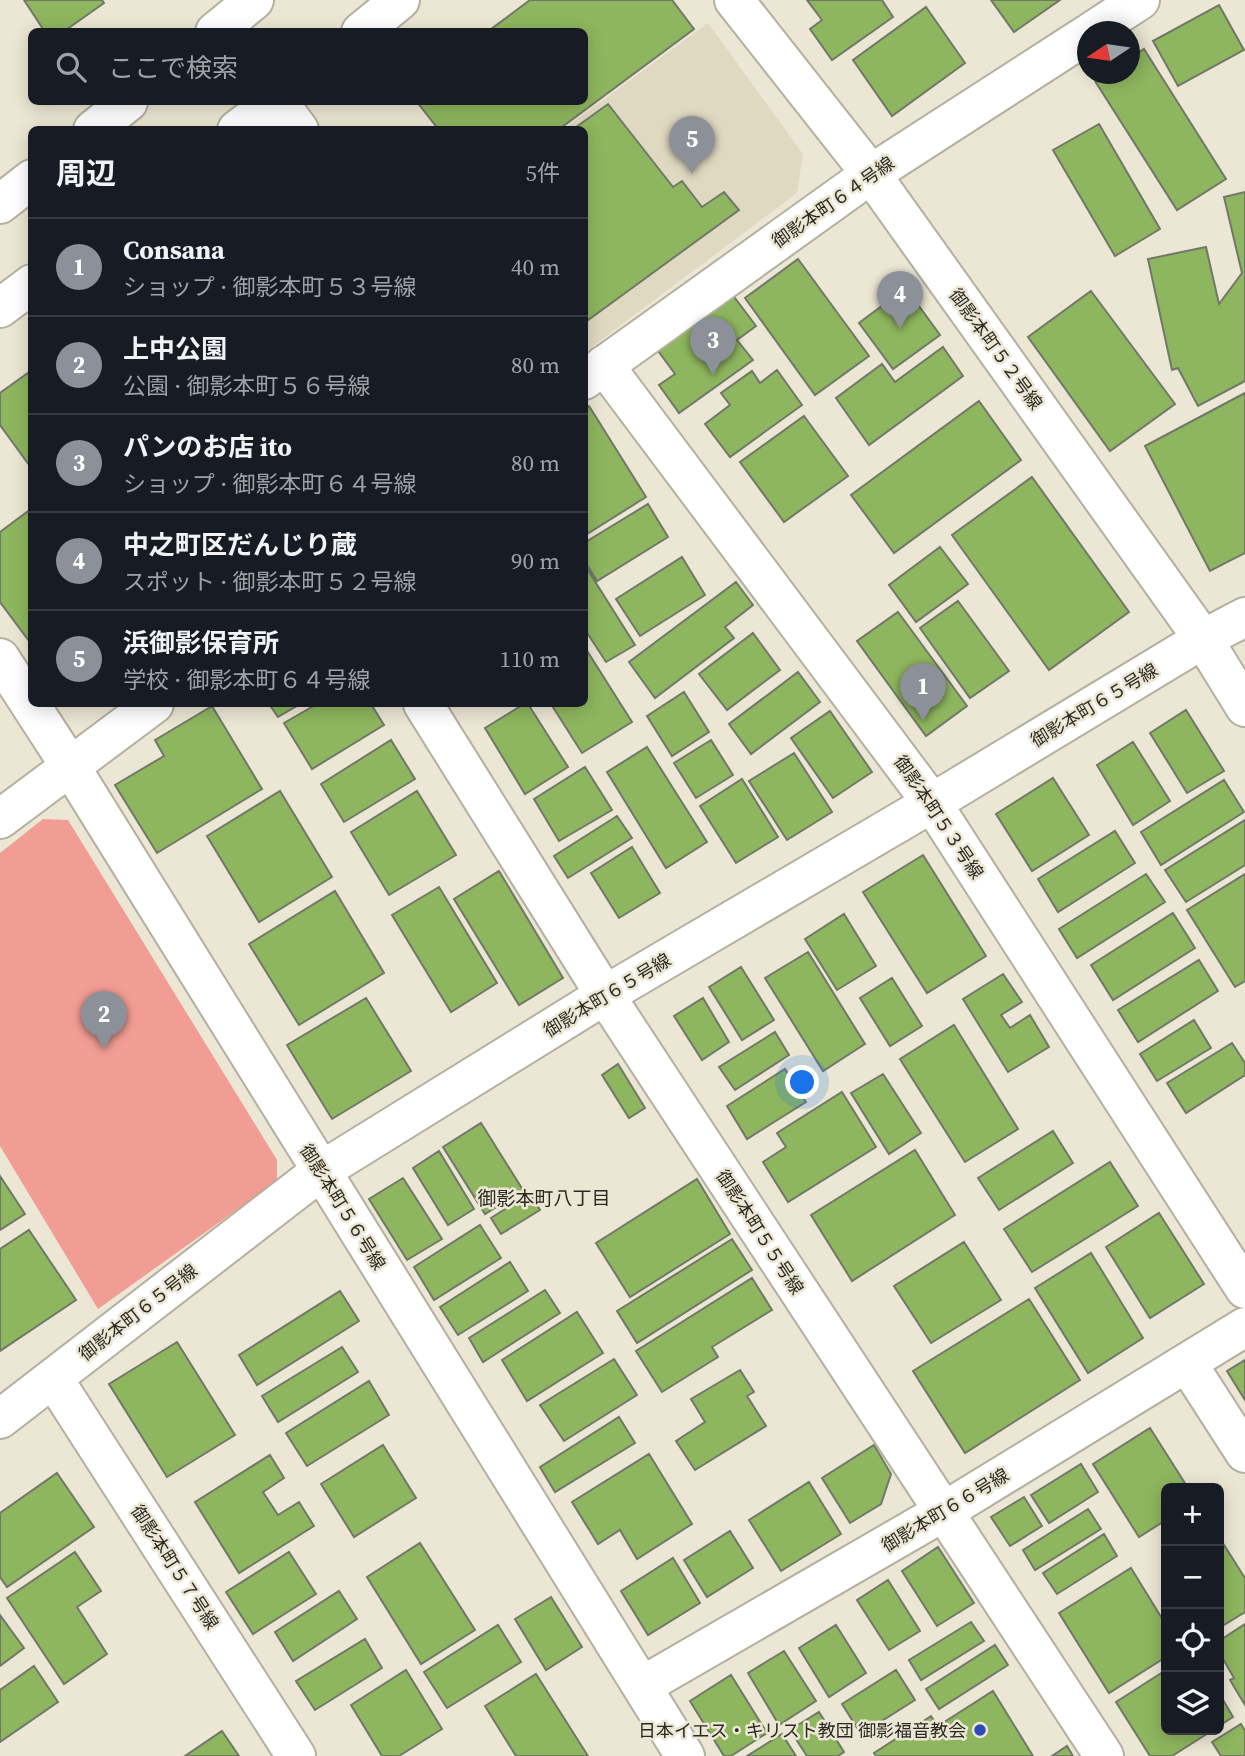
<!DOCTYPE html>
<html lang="ja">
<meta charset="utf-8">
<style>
:root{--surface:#171b24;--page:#20242c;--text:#f1f3f6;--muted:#9ea1a6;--line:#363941;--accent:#8c9099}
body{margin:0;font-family:"Source Serif 4","Noto Sans JP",serif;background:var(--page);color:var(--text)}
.controls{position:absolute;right:21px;bottom:21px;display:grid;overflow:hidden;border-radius:10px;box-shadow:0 4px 18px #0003}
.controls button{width:63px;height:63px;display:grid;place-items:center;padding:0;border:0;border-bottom:2px solid var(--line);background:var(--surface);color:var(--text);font:35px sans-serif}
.compass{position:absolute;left:1077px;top:21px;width:63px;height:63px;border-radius:50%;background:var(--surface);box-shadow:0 4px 18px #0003;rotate:257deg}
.you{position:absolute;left:803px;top:1083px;width:24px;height:24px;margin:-18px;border:5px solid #fff;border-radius:50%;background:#1a73e8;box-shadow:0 0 0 10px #1a73e833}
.badge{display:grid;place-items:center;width:46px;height:46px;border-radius:50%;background:var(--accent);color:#fff;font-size:23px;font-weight:700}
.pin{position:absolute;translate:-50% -58px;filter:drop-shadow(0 2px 4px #0008)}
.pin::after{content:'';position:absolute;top:37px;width:24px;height:21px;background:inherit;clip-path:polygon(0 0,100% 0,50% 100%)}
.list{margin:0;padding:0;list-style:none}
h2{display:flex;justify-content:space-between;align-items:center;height:91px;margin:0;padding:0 28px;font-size:30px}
h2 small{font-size:23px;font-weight:400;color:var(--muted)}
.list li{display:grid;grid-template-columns:46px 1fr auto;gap:21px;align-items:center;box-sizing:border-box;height:98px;padding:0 28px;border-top:2px solid var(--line)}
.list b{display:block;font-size:26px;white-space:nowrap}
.list p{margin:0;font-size:23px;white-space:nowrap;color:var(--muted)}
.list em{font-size:23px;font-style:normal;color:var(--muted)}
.icon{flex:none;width:38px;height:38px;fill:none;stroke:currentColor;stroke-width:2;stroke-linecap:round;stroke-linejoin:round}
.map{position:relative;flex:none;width:1245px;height:1756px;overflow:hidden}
.search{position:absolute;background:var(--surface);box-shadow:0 4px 18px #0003;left:28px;top:28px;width:560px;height:77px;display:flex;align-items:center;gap:18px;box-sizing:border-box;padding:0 24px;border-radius:10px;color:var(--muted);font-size:26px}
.panel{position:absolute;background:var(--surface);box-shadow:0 4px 18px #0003;left:28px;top:126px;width:560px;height:581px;border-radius:10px}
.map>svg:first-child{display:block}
.built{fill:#e0d9c1}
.green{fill:#f29d94}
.building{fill:#8eb65e;stroke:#717869;stroke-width:2}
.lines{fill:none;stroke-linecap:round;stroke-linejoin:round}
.minor-casing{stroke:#b4af9e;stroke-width:42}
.tertiary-casing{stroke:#b4af9e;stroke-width:42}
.minor{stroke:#fff;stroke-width:38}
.tertiary{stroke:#fff;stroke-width:38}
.poi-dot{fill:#2e4bbc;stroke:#ece7d4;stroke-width:2.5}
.labels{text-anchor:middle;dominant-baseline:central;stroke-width:5;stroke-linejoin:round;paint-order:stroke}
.street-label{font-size:18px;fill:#2a2821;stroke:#ece7d4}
.poi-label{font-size:18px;fill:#2a2821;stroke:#ece7d4;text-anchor:end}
.neighbourhood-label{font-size:19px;fill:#2a2821;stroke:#ece7d4}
</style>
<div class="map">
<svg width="1245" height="1756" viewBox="0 0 1245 1756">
<rect width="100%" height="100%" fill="#ece7d4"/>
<path class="built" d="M708,23L803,154L797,193L585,352L584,130H562Z"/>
<path class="green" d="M43,819L68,820L277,1160V1181L98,1309L0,1146V853Z"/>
<path class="building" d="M24,0H102L104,3L63,32H45Z
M530,0H672L694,29L558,130H439L417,102H584V32H487Z
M807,0H882L893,17L832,60L810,29L822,20Z
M991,0H1060L1014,32Z
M1219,5L1244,50L1178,86L1153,41Z
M926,7L965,63L892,116L853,60Z
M1144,49L1226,179L1177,210L1095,81L1106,74H1130V58Z
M608,104L673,187L682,181L702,207L724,192L739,210L584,323V130H572Z
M1099,124L1160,229L1115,256L1053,150Z
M1245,192V381L1198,406L1178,368L1172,370L1148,259L1206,247L1219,304L1242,273L1224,197Z
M798,259L869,356L815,395L745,298Z
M906,288L940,335L893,369L859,323Z
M1091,291L1175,404L1110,451L1028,337Z
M732,294L756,326L737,340L753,360L679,413L659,385L675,374L656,348Z
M943,347L963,376L869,445L836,398L882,364L895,382Z
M32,370V469L0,425V393Z
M777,370L802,405L730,457L705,424L730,405L721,393L752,371L760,383Z
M1245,393V553L1210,571L1145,446Z
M979,401L1021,460L894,553L851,495Z
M589,406L646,497L584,536V409Z
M804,416L848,476L784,522L740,462Z
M1032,477L1129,612L1049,670L952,535Z
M648,504L668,537L597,581L584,560V543Z
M31,509L32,510V645L0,602V532Z
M940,547L968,584L916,622L889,585Z
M682,557L705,595L640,636L616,599Z
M584,564L635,645L606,662L584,628Z
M736,582L753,605L725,627L734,638L655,698L629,662Z
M958,601L1009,671L970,698L920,628Z
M898,612L967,706L926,736L857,641Z
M753,633L780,670L727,710L699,674Z
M584,646L632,722L582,753L551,704H584Z
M798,672L820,702L751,754L729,724Z
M684,692L709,732L672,756L647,716Z
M269,704H300L278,717Z
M317,704H371L384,725L312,769L284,723Z
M524,704H528L568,767L525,794L485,728Z
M212,706L262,789L157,853L115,785L164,756L155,740Z
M1186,710L1224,771L1187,793L1150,733Z
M830,711L872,772L833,798L791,738Z
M391,740L415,779L344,822L321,784Z
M711,740L733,775L696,798L674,763Z
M1133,742L1170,801L1133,825L1097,765Z
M647,747L707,842L666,868L607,772Z
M794,753L832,812L787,840L749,781Z
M585,767L612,810L559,841L534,799Z
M1053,778L1089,835L1032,871L996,814Z
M742,779L778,837L736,863L700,806Z
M1224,780L1244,812L1161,865L1141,832Z
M280,791L332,877L259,922L207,836Z
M417,791L456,855L389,895L351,832Z
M617,816L632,838L568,878L554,856Z
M1245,820V865L1186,902L1165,870Z
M1115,831L1135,863L1058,912L1038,879Z
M632,847L660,893L619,918L591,873Z
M923,855L986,956L927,993L863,892Z
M499,871L563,978L519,1005L454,899Z
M1146,874L1165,902L1077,958L1059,929Z
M1245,874V981L1235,987L1187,910Z
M439,887L497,983L451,1012L392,915Z
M335,891L384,973L299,1025L249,944Z
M1173,913L1195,948L1113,1000L1091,965Z
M844,914L876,966L837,990L805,939Z
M808,952L865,1044L823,1071L765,978Z
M1199,960L1218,991L1138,1042L1118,1010Z
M741,967L774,1020L742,1040L709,987Z
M1003,974L1022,1002L1001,1015L1010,1028L1030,1015L1049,1047L1008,1072L963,999Z
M892,978L922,1026L890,1046L860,998Z
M366,998L411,1071L332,1119L287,1045Z
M703,998L729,1042L702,1060L674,1016Z
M1194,1020L1211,1048L1157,1081L1140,1054Z
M954,1025L1018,1129L965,1162L900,1059Z
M775,1032L789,1055L735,1090L719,1067Z
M1232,1043L1245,1063V1075L1186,1113L1167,1083Z
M618,1064L645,1108L629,1118L602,1075Z
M785,1069L806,1102L747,1139L727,1106Z
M883,1074L921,1133L889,1154L851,1093Z
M842,1092L876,1147L788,1202L763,1162L786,1147L777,1133Z
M481,1123L523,1190L485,1214L443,1147Z
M1053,1131L1073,1163L999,1210L978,1178Z
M915,1150L955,1215L852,1281L811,1215Z
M439,1151L474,1209L448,1225L413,1168Z
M1110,1162L1138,1206L1032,1272L1004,1229Z
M0,1176L25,1214L0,1230Z
M403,1178L442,1239L407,1260L369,1199Z
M697,1179L730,1234L630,1297L596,1243Z
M530,1193L540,1210L501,1234L491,1218Z
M1159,1213L1204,1284L1150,1318L1106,1247Z
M480,1225L501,1258L434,1300L414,1267Z
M29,1230L76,1300L0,1351V1249Z
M732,1239L752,1270L637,1343L617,1311Z
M964,1242L1001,1300L931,1343L894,1286Z
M1091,1253L1143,1338L1088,1373L1035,1288Z
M510,1262L528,1291L458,1335L440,1307Z
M752,1278L772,1310L712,1347L718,1357L662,1392L636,1351Z
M545,1290L560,1313L483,1362L469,1338Z
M340,1291L359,1321L257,1385L239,1355Z
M1029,1299L1080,1380L965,1453L913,1371Z
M577,1312L603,1353L527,1401L502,1360Z
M177,1342L235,1435L167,1477L109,1384Z
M342,1347L358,1372L278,1422L262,1396Z
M614,1359L637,1395L564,1441L540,1405Z
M1245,1360V1400L1227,1371Z
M740,1370L754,1392L747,1396L766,1426L695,1470L676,1441L705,1422L691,1399Z
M369,1381L389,1415L307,1466L286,1433Z
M619,1417L635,1443L555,1492L540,1467Z
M1150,1428L1188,1488H1166V1520L1139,1537L1093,1464Z
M383,1445L416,1498L354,1537L321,1484Z
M874,1445L891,1474L881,1504L850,1523L822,1478Z
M649,1454L692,1524L637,1559L620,1530L598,1544L572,1502Z
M270,1455L284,1478L263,1492L278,1515L299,1502L314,1526L239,1573L195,1502Z
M1081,1464L1098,1492L1049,1523L1031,1495Z
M57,1473L94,1527L7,1587L0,1577V1513Z
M809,1482L841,1534L781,1571L749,1520Z
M1024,1497L1042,1526L1010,1546L991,1517Z
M1088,1509L1101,1529L1035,1570L1023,1550Z
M730,1531L753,1568L707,1597L684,1560Z
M1104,1534L1117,1556L1057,1594L1043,1573Z
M1219,1537L1245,1578V1612L1219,1628Z
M420,1543L475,1630L421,1664L367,1577Z
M938,1547L974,1603L937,1626L902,1571Z
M75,1552L101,1591L77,1607L107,1654L64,1684L7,1598Z
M289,1552L316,1594L253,1634L226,1592Z
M673,1558L700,1603L648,1635L621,1591Z
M1131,1568L1166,1625V1657L1109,1693L1059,1613Z
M888,1580L920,1631L889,1650L857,1600Z
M339,1591L357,1619L293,1661L275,1632Z
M551,1597L582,1647L546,1670L515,1619Z
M0,1615L24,1648L0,1666Z
M971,1622L984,1641L921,1680L909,1660Z
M1245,1624V1705L1230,1680L1234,1678L1219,1652V1641Z
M498,1625L521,1662L447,1708L424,1672Z
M836,1625L866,1673L829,1697L799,1648Z
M365,1639L382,1668L315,1710L296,1681Z
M995,1645L1008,1665L939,1709L926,1689Z
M784,1651L816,1701L779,1725L748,1673Z
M34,1666L58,1702L0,1742V1690Z
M406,1670L442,1729L399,1756H382L351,1705Z
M896,1670L915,1700L861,1734L842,1704Z
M1166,1670V1730H1213L1172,1756H1150L1116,1702Z
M536,1674L588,1756H516L485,1706Z
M731,1675L767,1733L731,1756H724L690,1701Z
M993,1691L1033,1756H876L874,1753L931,1716L938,1726Z
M1219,1693L1233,1717L1219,1726Z
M819,1712L844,1752L838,1756H807L790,1730Z
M1241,1724L1245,1731V1756H1221L1212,1742Z
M222,1731L239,1756H185Z
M782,1734L796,1756H747Z
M1067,1746L1073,1756H1052Z"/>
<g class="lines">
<g class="minor-casing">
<path id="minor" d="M734,0L871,174L1203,639L1245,707
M1091,32L1140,0
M278,102L299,130
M604,365L932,803L1245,1289
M584,380L871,174L1088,34
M0,658L70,766L685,1756
M423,704L605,995L1104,1756
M0,819L154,704
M1187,1363L1245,1453
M53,1378L296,1756
M0,1419L321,1171L605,995L932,803L1203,639L1245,617
M642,1686L943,1512L1245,1327"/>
</g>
<g class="tertiary-casing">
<path id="tertiary" d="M215,32L254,0
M361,32L400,0
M93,130L128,102
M237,130L274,102
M0,204L32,179
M0,308L32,284"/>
</g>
<use href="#minor" class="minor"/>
<use href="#tertiary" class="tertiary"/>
</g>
<circle class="poi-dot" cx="980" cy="1730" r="7"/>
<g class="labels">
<g class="street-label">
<text transform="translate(833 202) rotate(-35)">御影本町６４号線</text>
<text transform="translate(996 349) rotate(54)">御影本町５２号線</text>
<text transform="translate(1094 705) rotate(-31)">御影本町６５号線</text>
<text transform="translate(939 817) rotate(56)">御影本町５３号線</text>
<text transform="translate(607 995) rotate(-31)">御影本町６５号線</text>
<text transform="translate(343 1207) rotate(58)">御影本町５６号線</text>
<text transform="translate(760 1232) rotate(57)">御影本町５５号線</text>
<text transform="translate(138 1312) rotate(-38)">御影本町６５号線</text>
<text transform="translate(945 1510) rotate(-31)">御影本町６６号線</text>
<text transform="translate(175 1567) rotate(57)">御影本町５７号線</text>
</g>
<g class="poi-label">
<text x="966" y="1730">日本イエス・キリスト教団 御影福音教会</text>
</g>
<g class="neighbourhood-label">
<text x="544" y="1198">御影本町八丁目</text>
</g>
</g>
</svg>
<div class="controls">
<button>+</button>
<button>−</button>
<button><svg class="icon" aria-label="locate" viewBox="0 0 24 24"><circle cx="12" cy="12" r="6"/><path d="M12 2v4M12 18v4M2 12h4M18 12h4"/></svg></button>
<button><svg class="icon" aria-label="layers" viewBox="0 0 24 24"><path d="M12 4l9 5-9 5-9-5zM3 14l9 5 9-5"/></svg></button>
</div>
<svg class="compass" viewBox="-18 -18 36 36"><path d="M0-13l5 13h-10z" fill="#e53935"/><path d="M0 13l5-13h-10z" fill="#9ea1a6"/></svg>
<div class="you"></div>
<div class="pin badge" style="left:923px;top:721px">1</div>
<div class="pin badge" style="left:104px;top:1049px">2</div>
<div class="pin badge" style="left:713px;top:375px">3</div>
<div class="pin badge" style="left:900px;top:329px">4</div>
<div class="pin badge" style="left:692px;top:174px">5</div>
<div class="search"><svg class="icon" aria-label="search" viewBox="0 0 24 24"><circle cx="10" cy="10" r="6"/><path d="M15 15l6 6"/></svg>ここで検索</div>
<section class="panel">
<h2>周辺<small>5件</small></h2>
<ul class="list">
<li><span class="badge">1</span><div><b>Consana</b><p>ショップ · 御影本町５３号線</p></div><em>40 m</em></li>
<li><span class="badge">2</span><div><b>上中公園</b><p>公園 · 御影本町５６号線</p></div><em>80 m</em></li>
<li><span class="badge">3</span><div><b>パンのお店 ito</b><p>ショップ · 御影本町６４号線</p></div><em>80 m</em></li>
<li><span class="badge">4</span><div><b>中之町区だんじり蔵</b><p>スポット · 御影本町５２号線</p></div><em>90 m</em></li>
<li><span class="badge">5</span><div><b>浜御影保育所</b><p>学校 · 御影本町６４号線</p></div><em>110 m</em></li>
</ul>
</section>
</div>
